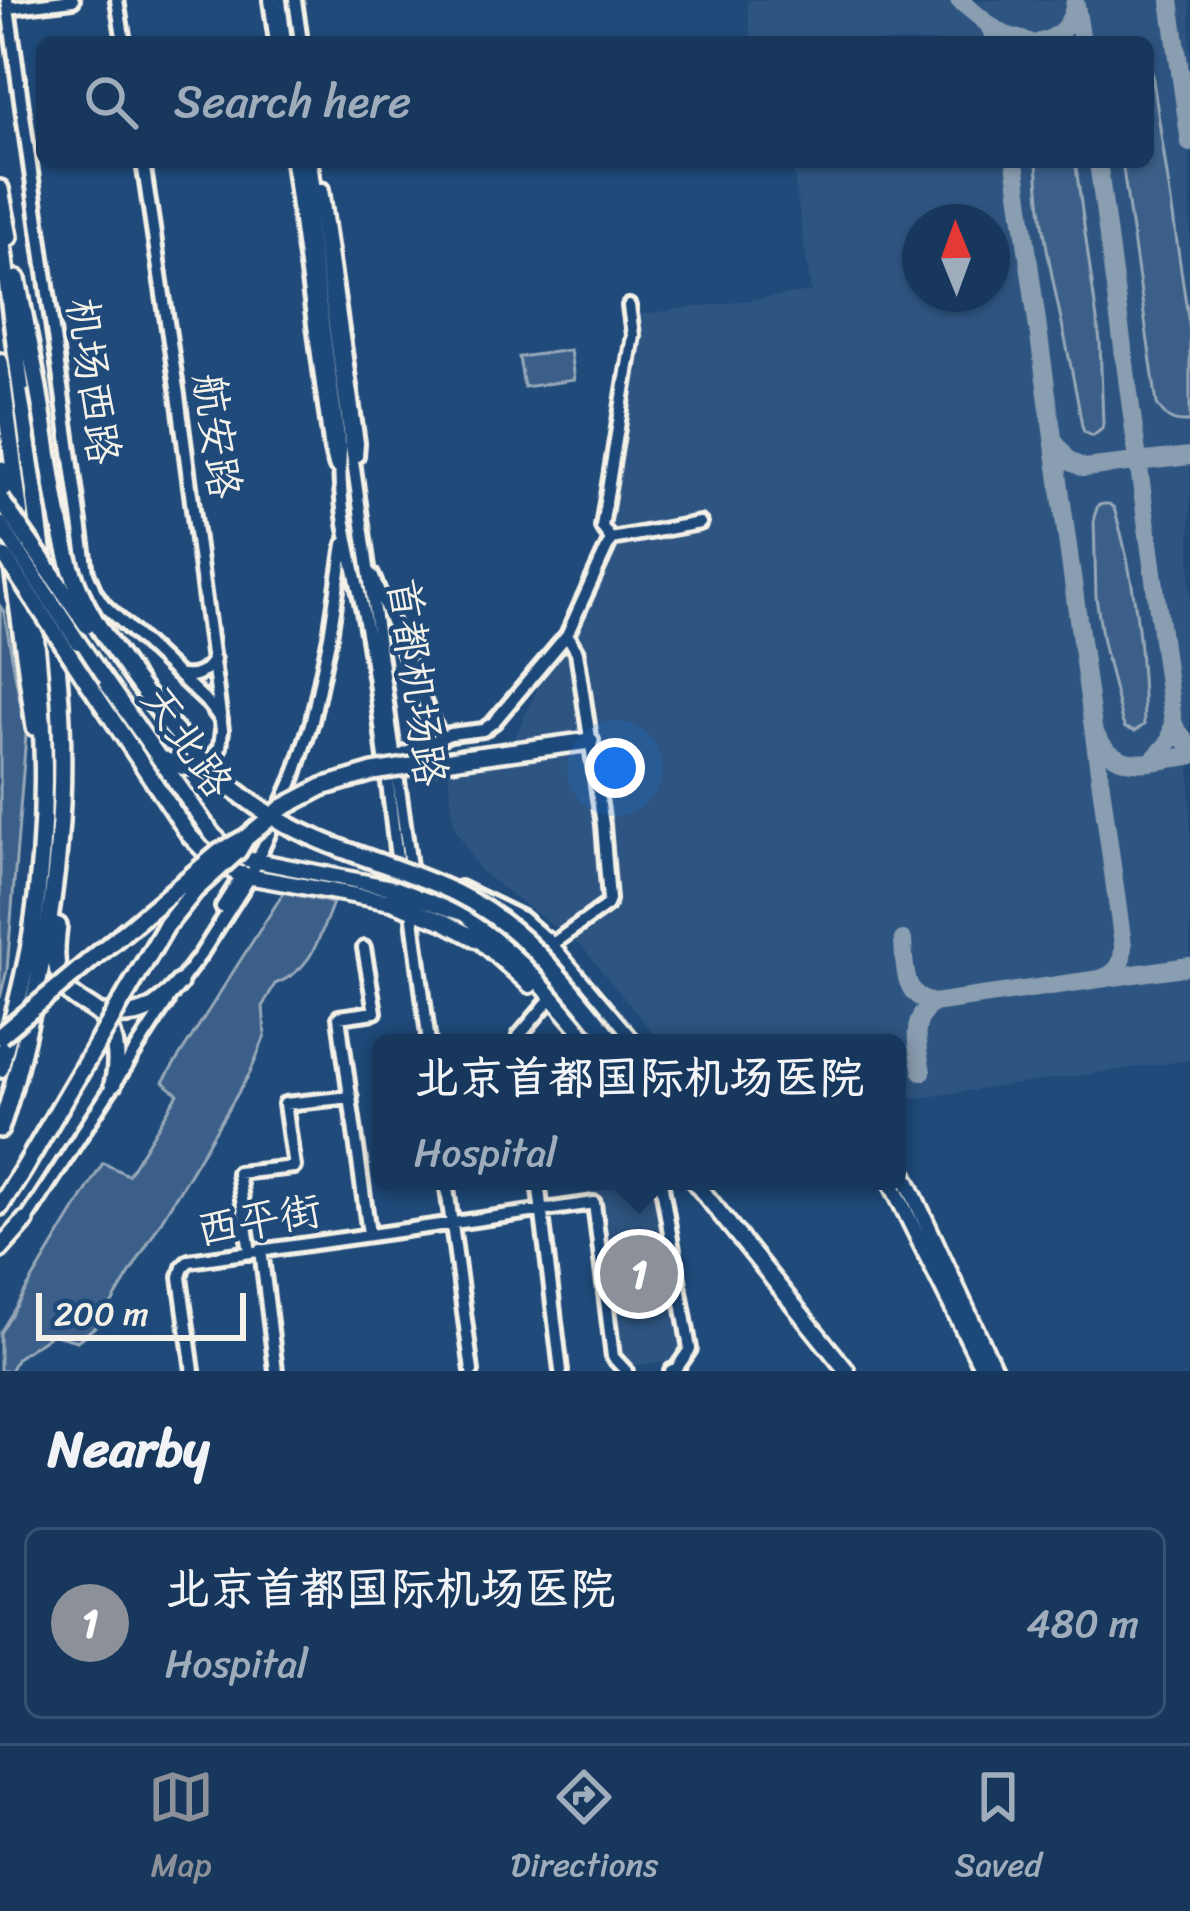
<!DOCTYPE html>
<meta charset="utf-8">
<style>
:root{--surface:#17385c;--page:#203f62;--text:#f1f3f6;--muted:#9eacbb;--line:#365272;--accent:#8c9099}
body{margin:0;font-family:Sriracha,"LXGW WenKai TC",sans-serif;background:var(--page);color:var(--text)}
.compass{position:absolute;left:902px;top:204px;width:108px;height:108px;border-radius:50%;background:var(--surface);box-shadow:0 3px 9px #0004;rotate:359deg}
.scale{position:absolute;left:36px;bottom:30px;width:210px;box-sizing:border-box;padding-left:12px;border:6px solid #f4f1e8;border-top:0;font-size:33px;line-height:42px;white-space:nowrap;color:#f4f1e8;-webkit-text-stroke:9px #1f4a7a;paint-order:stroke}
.you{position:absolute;left:615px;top:768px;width:42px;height:42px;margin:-30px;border:9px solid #fff;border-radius:50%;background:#1a73e8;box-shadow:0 0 0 18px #1a73e833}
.badge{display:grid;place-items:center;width:78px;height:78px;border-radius:50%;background:var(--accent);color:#fff;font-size:39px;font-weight:700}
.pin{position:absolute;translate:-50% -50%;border:6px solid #fff;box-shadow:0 3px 12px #0006}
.popup{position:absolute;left:372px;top:1034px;width:534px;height:156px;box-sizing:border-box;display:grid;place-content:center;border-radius:18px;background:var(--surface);filter:drop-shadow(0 3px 9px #0005);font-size:39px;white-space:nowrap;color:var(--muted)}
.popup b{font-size:45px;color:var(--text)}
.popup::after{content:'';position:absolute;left:50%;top:100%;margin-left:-24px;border:24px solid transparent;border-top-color:var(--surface)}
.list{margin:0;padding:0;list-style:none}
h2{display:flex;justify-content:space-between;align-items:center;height:156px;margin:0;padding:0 48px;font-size:51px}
h2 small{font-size:39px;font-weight:400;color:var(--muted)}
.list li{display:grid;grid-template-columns:78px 1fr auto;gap:36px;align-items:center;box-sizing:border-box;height:192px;margin:0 24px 24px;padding:0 24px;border:3px solid var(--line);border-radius:18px}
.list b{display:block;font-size:45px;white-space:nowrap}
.list p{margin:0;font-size:39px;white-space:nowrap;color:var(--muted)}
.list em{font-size:39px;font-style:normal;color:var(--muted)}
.icon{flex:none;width:66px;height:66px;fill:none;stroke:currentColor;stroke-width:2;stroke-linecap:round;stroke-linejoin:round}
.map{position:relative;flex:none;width:1190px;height:1371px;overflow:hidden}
.search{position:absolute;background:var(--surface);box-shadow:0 3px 9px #0004;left:36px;right:36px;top:36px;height:132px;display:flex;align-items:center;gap:30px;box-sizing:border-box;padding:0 42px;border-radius:18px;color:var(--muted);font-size:45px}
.sheet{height:372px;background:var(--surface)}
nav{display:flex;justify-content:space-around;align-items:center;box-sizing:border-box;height:168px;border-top:3px solid var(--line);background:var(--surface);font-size:33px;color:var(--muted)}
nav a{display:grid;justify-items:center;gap:6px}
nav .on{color:var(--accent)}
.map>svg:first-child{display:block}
.built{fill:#2d5581;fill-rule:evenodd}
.green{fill:#3a5f88;stroke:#97a8b8;stroke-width:3}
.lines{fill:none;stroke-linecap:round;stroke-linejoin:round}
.taxiway{stroke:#8a9eb1;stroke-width:18}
.minor-casing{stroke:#f4f1e8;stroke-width:20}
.major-casing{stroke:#f4f1e8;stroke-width:22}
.highway-casing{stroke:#f4f1e8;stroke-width:24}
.minor{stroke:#1f4a7a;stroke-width:10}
.major{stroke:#1f4a7a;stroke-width:14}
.highway{stroke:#1f4a7a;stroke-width:15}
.major-bridge-casing{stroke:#f4f1e8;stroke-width:22;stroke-linecap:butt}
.highway-bridge-casing{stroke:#f4f1e8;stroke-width:24;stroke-linecap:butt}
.major-bridge{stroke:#1f4a7a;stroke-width:14}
.highway-bridge{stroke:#1f4a7a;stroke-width:15}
.labels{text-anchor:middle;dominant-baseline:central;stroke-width:9;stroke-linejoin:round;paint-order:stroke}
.street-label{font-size:42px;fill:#f4f1e8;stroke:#1f4a7a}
</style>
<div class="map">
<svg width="1190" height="1371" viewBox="0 0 1190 1371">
<rect width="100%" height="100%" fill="#1f4a7a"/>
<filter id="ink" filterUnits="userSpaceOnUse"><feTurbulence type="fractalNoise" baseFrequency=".00833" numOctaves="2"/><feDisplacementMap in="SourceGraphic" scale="24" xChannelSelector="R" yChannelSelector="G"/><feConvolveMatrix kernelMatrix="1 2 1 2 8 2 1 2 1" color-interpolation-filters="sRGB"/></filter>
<g filter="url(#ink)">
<path class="built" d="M747,0H1190V1060L897,1101V1043H661L583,948L480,871L454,826L446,752L514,740L613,522L642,314L811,292L792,162H1148V42H751ZM920,222H992V294H920Z
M635,1181H665L689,1359L611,1368L590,1188Z"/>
<path class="green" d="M1148,46L1190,331V422C1172,423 1166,419 1157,404L1122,162H1148Z
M1037,162H1074L1076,167L1100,342L1103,423L1102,429L1093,436L1084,432L1082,426C1068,338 1041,251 1037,162Z
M570,350L574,380L524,387L519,357Z
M1104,504H1109L1114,508C1136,580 1142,650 1144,725L1135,731L1125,728L1122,721L1103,642L1096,597L1094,517L1098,505Z
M0,606L4,612L26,735L7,970L0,998Z
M284,892L333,903C318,938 314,969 275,984L263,1005L265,1036L250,1073L100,1323L77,1341L52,1334L17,1358L10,1371H0V1333L103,1163L128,1175L178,1094L163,1082Z"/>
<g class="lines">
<path class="taxiway" d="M959,0L988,24L997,42
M1170,0L1190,143
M1076,5L1082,42
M992,27L1005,35L1029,42
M1040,42C1061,37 1073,22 1075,0
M1015,162L1123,945C1123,963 1119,972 1102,978
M1098,162L1173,721
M1056,444L1069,461L1084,468L1190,456
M1095,733C1118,777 1150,760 1190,756
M1153,760L1170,741L1173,721L1176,729L1190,746
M903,940C905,967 902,996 933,1003L1190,966
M922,1072C917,1046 909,1021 933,1003"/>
<g class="minor-casing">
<path id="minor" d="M7,0L87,573L95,592L104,605L209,704L221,720
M117,0L124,42
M270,0L276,42
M280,0L285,42
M295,0L301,42
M8,8L73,0
M143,162L178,395L222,730L220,747L205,765
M292,162L331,451L336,467
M301,162L341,451C337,508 353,561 364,616C380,701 388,788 399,874L412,911L429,1043
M311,162L415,902
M322,189L358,443L357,456
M611,539L602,527L633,335L629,306
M372,575L433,723L442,737
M183,676C197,678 206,671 214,660
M394,758L450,734L483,730L494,722L567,635L611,539L700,523
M460,888L522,918L537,931
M222,907L244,872
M551,945L607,905L609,900L603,825L577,652L567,635
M364,948L375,1012L339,1017L369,1234
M177,986L201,954L250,877L294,777L312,721L330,636L344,544
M520,1043L519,1036L547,1003
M446,1181L472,1371
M538,1181L561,1371
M661,1181L690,1349L677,1368L671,1371
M24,1223L167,1002
M261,1250L276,1371
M250,1252L238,1173L294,1167L285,1104L351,1097
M193,1371L180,1277L183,1267L189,1261L594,1203L613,1357L626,1371"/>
</g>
<g class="major-casing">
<path id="major" d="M78,642L213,835L232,853L247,859L388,887L465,914L528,969L592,1043
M92,689L189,835L215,862L241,875L391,902L444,922L482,942L530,985
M163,759L183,767L203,766
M504,924L533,931L546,940L633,1043
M897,1159L995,1371
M694,1181L847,1371
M890,1181L984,1371"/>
</g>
<g class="highway-casing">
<path id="highway" d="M0,189L9,237
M0,228L44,564
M17,279L38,388
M0,362L22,531
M0,469L5,507
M8,531L35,727
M464,758L590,741
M58,926C56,944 53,965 62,982C71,999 84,1002 98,1013C117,1028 119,1063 113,1084
M104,1014C140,1019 156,1010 179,983
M0,1069C11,1024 25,979 32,933C50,818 45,706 30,591
M0,1129C14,1088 24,1046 33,1004C65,861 71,739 48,593
M0,1206L23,1170
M0,1249L25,1221"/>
</g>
<use href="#minor" class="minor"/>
<use href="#major" class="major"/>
<use href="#highway" class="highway"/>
<g class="major-bridge-casing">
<path id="major-bridge" d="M0,524L78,642
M5,557L92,689"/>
</g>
<g class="highway-bridge-casing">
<path id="highway-bridge" d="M38,388C48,445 55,514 71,568C82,604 103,634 124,664C168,727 217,787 286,824C340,853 400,866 456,893C524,926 567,985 614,1043
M0,499L87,625
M0,1036L220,852L247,837L282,808L322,787L373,772L464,758
M23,1170L166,926L195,890L238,851L244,841"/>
</g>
<use href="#major-bridge" class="major-bridge"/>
<use href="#highway-bridge" class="highway-bridge"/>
</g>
</g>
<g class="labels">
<g class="street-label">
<text transform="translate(93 381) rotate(82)">机场西路</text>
<text transform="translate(217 436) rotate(82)">航安路</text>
<text transform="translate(417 682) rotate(82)">首都机场路</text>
<text transform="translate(187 741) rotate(55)">天北路</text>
<text transform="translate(259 1220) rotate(-10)">西平街</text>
</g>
</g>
</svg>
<svg class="compass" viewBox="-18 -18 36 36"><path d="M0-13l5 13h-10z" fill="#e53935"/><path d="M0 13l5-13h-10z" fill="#9eacbb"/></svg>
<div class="scale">200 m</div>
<div class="you"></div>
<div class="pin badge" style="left:639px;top:1274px">1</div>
<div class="popup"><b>北京首都国际机场医院</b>Hospital</div>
<div class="search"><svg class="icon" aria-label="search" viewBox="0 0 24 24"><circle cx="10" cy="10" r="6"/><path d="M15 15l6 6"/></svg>Search here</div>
</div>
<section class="sheet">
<h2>Nearby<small></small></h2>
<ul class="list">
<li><span class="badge">1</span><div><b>北京首都国际机场医院</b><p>Hospital</p></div><em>480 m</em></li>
</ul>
</section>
<nav>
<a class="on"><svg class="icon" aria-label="map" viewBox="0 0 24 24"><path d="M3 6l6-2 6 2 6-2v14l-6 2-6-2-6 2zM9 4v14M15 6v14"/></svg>Map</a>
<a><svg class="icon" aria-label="directions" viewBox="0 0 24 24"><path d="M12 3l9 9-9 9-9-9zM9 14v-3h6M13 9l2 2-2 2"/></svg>Directions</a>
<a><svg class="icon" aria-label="saved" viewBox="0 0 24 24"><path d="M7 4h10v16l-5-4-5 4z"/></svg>Saved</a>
</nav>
